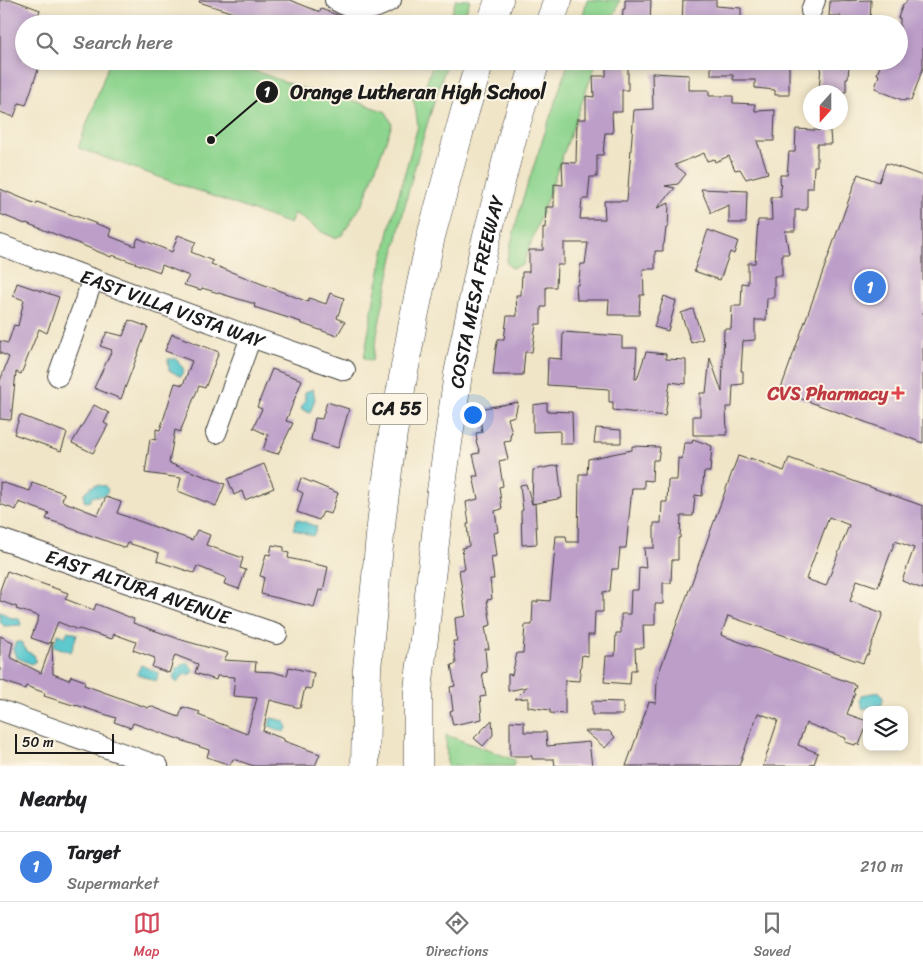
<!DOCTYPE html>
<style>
:root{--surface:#fff;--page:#f6f6f6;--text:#202124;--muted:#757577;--line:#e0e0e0;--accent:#d1495b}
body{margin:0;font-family:Sriracha,sans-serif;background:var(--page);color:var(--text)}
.controls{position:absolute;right:15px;bottom:15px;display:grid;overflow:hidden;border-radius:10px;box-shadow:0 2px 8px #0003}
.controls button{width:45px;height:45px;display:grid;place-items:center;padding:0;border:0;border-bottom:1px solid var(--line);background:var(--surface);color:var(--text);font:25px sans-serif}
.compass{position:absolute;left:803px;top:85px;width:45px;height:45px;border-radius:50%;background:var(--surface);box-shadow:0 2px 8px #0003;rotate:201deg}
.scale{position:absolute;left:15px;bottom:12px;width:99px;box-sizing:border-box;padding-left:5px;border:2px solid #1c1c1c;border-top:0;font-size:14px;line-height:18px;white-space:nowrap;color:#1c1c1c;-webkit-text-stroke:4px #fcf5e5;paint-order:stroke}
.you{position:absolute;left:472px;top:414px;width:18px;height:18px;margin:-12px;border:4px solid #fff;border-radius:50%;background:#1a73e8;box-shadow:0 0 0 8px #1a73e833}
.badge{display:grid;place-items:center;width:32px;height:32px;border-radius:50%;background:var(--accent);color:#fff;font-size:16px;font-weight:700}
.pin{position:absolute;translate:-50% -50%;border:2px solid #fff;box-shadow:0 1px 5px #0006}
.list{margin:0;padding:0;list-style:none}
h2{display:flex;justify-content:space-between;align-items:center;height:65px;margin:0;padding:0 20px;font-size:21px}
h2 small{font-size:16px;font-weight:400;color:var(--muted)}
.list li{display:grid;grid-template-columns:32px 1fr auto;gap:15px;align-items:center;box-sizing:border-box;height:70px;padding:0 20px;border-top:1px solid var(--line)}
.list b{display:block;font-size:19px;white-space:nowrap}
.list p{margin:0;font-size:16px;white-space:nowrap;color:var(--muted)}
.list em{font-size:16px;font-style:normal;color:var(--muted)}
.icon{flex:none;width:28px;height:28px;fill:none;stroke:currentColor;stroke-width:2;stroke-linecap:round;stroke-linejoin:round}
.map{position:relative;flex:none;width:923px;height:766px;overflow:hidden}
.search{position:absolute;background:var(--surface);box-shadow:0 2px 8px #0003;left:15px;right:15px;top:15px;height:55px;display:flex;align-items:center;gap:12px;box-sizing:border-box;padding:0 18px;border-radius:28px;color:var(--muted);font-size:19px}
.sheet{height:135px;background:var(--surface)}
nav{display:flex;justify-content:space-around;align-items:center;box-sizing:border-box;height:70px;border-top:1px solid var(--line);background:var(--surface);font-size:14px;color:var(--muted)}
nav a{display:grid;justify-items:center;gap:2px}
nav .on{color:var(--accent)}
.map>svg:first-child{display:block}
.green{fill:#8dd48e;stroke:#547855}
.water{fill:#5ac8ce;stroke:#3b7275}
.building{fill:#bc9ec9;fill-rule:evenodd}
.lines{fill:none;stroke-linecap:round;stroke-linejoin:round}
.minor-casing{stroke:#3c3a36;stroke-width:22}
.highway-casing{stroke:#3c3a36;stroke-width:29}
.minor{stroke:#fff;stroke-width:20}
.highway{stroke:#fff;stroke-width:28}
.health-dot{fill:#e0444e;stroke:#fcf5e5;stroke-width:2}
.labels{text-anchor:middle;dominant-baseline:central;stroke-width:4;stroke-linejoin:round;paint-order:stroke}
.shield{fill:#fcf5e5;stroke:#5f5d58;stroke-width:1}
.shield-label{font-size:18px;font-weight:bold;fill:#1c1c1c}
.street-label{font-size:19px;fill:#1c1c1c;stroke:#fcf5e5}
.health-label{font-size:19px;font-weight:bold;fill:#be3a42;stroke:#fcf5e5;text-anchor:end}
.leader{fill:none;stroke:#1c1c1c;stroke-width:2}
.callout-dot{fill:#1c1c1c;stroke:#fcf5e5;stroke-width:2}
.mark-label{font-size:15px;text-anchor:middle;font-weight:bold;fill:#fff}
.callout-label{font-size:20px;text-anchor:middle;font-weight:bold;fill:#1c1c1c;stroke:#fcf5e5;stroke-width:4;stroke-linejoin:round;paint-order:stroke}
</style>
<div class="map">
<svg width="923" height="766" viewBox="0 0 923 766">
<rect width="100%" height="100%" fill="#fcf5e5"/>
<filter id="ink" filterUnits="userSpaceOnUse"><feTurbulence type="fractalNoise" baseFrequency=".02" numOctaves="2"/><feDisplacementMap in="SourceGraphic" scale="10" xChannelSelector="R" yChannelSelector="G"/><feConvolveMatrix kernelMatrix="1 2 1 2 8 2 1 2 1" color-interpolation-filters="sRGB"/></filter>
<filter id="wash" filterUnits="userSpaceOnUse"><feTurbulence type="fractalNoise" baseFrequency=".0096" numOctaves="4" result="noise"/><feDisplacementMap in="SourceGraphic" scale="20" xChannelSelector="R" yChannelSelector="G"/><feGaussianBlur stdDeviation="1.12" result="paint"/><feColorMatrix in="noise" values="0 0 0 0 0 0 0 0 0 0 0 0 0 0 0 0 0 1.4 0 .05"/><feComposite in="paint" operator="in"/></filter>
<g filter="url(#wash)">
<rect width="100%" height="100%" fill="#f0e5c7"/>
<path class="green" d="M456,0H470L461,24H448Z
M587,0H620L611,24H581Z
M110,61H228L321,95L323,90L386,112L392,124L363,203L342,235L335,238L322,232L294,213L290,224L78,148Z
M434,61H448C413,158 391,260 372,361L364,358L375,294L391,222L418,126L415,106L411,94L421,98Z
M569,61H597L523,265L511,268L506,262L523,198Z
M446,735L515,760L513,766H447Z"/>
<path class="water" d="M168,359H177L184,370L181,377L169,370Z
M313,389L315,399L310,413L301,409L305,400V392Z
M97,485L105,486L108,490L106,494C101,497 97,495 92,497L90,501L87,502L84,501V493L91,487Z
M297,519L317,527L313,536L293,529Z
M0,611L11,618H19L21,625L4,626L0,622Z
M68,631L77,634L71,652L53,646L58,634L65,637Z
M16,642H22L26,651L34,655L36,661L31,664L16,657L13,649Z
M187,662L193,669L191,674L183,675L177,683L173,678L177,668Z
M141,665L159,673L156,681L137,674Z
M880,692L883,698L882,705L863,709L860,702L861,695Z
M271,718L285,721L287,729L284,732L269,726Z"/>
<g id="blocks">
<path class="building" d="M0,0H13L40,10L35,24H24V61H41L26,105L19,103L14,117L0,112Z
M200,0H290L320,12L321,9L356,22L355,24H247L249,18L199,2Z
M625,0H651L650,23L622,24L623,9H625Z
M683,0H716V6L741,8V24H682Z
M871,0L870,24H840L841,16H829L830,1Z
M907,0H923V68L911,101L906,99L905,101L880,91V90L875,88L879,75L877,74L882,61H899L900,18H898L903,4H905Z
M606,61H628V90H622V112H612L613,133H605L603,155H597V177H590L588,199H582L580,219H605L604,201H627L634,110L653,109L652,73L689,75V90H709V96H733V103L755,104V111L775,110L774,141H757L768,173L746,179L740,169L735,170L729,156L715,162L714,159L707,161L704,153L675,165L686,174L678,184L665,186L675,188L657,208L669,203L668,228H666L664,244L663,245V251H655V269H643L644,295H640L639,315H608L609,300H577L576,285H578L581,264H585L588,243H564V265H557L556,287H546V307H541V324H536L532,352H525L523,375H493L496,348L498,339H504L507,316H517L516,295H521L522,272H529V250H543V228L545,229L546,207H554V184L563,185L562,162L576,163L577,119H586V96L594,97L593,76H606Z
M711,61H789V95H775V90L755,88V80H733V75H711Z
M821,64L849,65L848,78H846V92H819Z
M796,129L830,131L831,144H817V166H814L813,188H807V210H795V231H785L789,254H782V276H774V298H767L766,320H755V340L743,341L741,371H743V384L733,385L732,407H726L727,435H693V416H700V393H706L710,358L722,392L724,329H731L732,306H741L742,283L748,284V263H755L758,220H772L771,197H781L780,175H787L789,152H795Z
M886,163L923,176V443L780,391L858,174L879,182Z
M0,189L36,204L37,202L111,229L109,236L135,246L138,238L172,252L178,235L196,242L191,252L213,261L211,264L308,302L309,298L326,304L330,293L344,298L337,318L345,322L337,336L300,323L301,322L254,307L255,304L202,288L201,290L184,285L189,276L162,265L160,272L112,255L111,257L70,240L26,223L25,224L0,214Z
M701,189L747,191L746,223H729V205L711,213Z
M708,230L738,241L734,254L730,252L720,280L694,271Z
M17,283L59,297L47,333L39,329L21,374L16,372L11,420L0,419V381L9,357L0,353V341L8,343L14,325L18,326L24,300L13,296Z
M664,296L676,301L668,331L654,327Z
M693,309L703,339L691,343L681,313Z
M129,320L148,327L121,399L94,388L112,350L100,346L107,332L123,336Z
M563,332L622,336V348H637L635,379H637L646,352L666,354V359L686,360V384L670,382L665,416L613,410V402H609V389L547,385L548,358L562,359Z
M172,334L219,352L205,388L199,386L180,432L175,430L169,463L225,484L216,506L178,491L181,478L145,473L150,439L156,440V429L160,430L175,383L183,385L192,361L165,351Z
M272,369L302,380L286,421L293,423L278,454L263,450L268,435L253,428L262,409L257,407Z
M327,402L349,409L338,448L311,440L315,418L322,419Z
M518,402L515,416L508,418L512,433L510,434L511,441L504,442L508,459L499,461L503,486L499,487L502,509L495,511L498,532L493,533L496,556L491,557L494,579H490L492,599L487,600L491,625L485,627L489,649H485L487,672L482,673L486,696L480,697L482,719L453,725L450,711L453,710L450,687L455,686L451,665L456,664L453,641H457L455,618L466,616L459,570L465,569L462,548L469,546L467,524H469L466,502L478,499L473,476H478L473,454L480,453L476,441L477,440L476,433L482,432L479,409Z
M547,403V411L572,412L573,444H560V431L533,432V405Z
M94,405L109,413L104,423L108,425L93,453L72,443Z
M20,415L67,433L61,451L14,434Z
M596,428L621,430V443H594Z
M693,439L712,446L710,472H704L702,496L695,495L693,516H681L680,538H678V560H672L671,583H663V604H655V625H643L644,648H635L636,670H631L630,684L604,682L606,656H615L616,633H621V614H630L631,590H638L639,567L646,568L644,548H654V523H661L662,502H667L668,480H677L678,458L682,459L684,443H692Z
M632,446L660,447L658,460H653L652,481L644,480V488H632L626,548H620L618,569H612L610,591L603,592V612H595L594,635H588V656L582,655L579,681L565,680V714L550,713V710L528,707V698L515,699L527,687L508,691V674L512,675L517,653H523L525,625H532L533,602H538V600L550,601L556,536H566L567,542H578L579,474H587L588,459L632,450Z
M738,456L750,460V458L784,471L789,458L923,506V589L902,581L914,548L895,541L878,587L857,580L850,601L883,613L868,655H866L863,663L728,616L721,635L856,685L853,692L855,693L847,714L867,721V725L859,745L856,743L855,745L845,742L846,738L806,723L798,745L818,753L814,764L811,763L810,766H763L778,720L758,713L739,766H626L649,702L656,703L657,681L658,675ZM829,517L849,525L826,586L806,579Z
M264,464L274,488L245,500L242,491L234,495L228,479Z
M558,465L562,498L532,504L533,470Z
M301,478L338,493L331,514L323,512L319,520L297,512L303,493L297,490Z
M0,482L30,491L32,482L64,493L62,501L98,515L106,497L121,502L117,513L166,531L192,540L197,530L210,535L206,545L243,558L240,568L246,570L239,589L224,584L226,578L197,566L194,573L157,561L159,553L128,543L126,548L67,527V526L46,519L49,513L19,502L16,510L0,504Z
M526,484L532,504L535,503L537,544L522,545L521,511L523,510L520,485Z
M272,545L284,547V552L289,553L288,558L328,567L323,591L319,590L314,607L261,594L264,577L260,576L266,554L270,555Z
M7,571L68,593L65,599L94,610L96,604L134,619L133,623L185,641L228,653L224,660L256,662L255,671L273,672L287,676L289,667L314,673L311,689L305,688L300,708L270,700L263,731L284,739V741L320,754L315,766H254L233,759L230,765L207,757L209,750L133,723L131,728L114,722L116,718L76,705V706L44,696L45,693L26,686L25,689L0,680V636L13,642L10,657L41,673L52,642L53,674L69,680L71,676L85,681L84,685L148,708L150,706L179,717L183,707L200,712L198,715L247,734L257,698L233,696L235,677L217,676L216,680L195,673L198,664L175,655L169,673L152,667L155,658L133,650L136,642L114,634L112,639L79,629L78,630L58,622L49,644L31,638L39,616L16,609L17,607L0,601V590Z
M592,701L623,702V715H592Z
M492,720L493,735L483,746L474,738Z
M510,721L524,722V732H546L547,746L589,742L592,766H555L554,759H532V756H510Z
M585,731H609L615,737L605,748Z"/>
</g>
</g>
<g filter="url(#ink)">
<use href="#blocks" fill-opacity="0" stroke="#3c3a36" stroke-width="1"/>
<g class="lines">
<g class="minor-casing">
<g id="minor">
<path d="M335,0C355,12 371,13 391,0"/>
<path d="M811,11L815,0"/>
<path id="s1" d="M0,245L251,337L345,370"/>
<path d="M58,376L93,279"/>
<path d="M216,433L251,337"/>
<path id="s2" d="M0,539L277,634"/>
<path d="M0,710L158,766"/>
</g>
</g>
<g class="highway-casing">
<g id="highway">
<path d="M491,24L499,0"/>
<path d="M549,24L558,0"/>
<path d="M365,766L367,669L382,516L393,433L414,317L431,236L465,111L480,61"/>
<path id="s3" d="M418,766V690L441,491L458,374L483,252L514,131L536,61"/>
</g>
</g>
<use href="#minor" class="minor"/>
<use href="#highway" class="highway"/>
</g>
</g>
<path class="health-dot" d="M895.5 385.5h5v5h5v5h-5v5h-5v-5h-5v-5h5z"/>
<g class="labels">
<rect class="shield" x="367" y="393.5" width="60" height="31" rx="4"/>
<g class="shield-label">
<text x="397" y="409">CA 55</text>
</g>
<g class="street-label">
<text stroke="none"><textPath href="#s3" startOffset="479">COSTA MESA FREEWAY</textPath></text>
<text stroke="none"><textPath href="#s1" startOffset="184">EAST VILLA VISTA WAY</textPath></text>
<text stroke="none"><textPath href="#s2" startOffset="146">EAST ALTURA AVENUE</textPath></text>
</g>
<g class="health-label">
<text x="888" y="393">CVS Pharmacy</text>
</g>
</g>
<path class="leader" d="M211 140L267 92"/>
<g class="callout-dot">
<circle cx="211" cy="140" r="5"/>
<circle cx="267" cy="92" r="12"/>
</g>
<g class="mark-label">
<text x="267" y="97">1</text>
</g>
<g class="callout-label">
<text x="418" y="99">Orange Lutheran High School</text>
</g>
</svg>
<div class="controls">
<button><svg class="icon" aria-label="layers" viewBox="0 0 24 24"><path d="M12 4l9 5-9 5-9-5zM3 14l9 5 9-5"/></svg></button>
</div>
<svg class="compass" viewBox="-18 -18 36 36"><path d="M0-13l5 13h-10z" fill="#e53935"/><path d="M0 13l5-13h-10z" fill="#757577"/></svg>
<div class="scale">50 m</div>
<div class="you"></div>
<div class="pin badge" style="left:870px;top:287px;background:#3f7fe0">1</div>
<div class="search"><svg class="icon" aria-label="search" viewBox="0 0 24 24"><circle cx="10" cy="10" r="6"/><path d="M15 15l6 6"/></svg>Search here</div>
</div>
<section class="sheet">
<h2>Nearby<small></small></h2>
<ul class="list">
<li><span class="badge" style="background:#3f7fe0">1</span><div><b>Target</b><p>Supermarket</p></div><em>210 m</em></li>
</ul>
</section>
<nav>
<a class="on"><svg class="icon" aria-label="map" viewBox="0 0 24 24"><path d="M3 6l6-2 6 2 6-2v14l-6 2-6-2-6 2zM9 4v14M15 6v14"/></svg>Map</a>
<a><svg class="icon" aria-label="directions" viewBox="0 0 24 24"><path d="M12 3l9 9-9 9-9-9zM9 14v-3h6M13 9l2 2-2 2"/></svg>Directions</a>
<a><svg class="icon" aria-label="saved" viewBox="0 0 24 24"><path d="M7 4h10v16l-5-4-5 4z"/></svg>Saved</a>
</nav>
